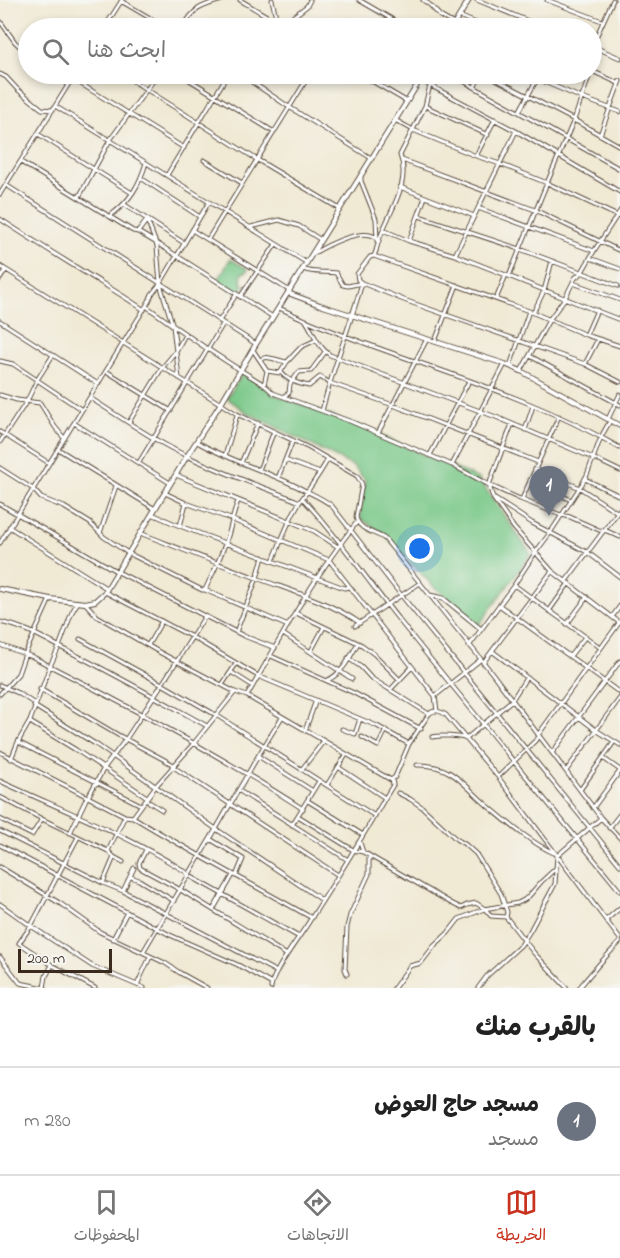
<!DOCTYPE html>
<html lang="ar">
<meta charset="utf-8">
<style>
:root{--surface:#fff;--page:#f2f2f2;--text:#222;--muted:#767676;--line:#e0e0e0;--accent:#c8321e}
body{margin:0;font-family:"Indie Flower","Playpen Sans Arabic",sans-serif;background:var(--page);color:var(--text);direction:rtl}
.scale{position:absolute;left:18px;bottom:15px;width:94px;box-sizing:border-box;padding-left:6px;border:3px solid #3b2a1e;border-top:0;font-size:16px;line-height:21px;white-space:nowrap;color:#3b2a1e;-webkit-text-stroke:4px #f6f6f2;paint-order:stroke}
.you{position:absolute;left:420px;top:549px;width:21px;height:21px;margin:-15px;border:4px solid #fff;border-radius:50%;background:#1a73e8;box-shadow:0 0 0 9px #1a73e833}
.badge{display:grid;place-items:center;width:39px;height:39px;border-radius:50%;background:var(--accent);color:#fff;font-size:20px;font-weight:700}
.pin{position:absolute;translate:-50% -50px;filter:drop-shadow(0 2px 3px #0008)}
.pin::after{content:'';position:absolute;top:32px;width:21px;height:18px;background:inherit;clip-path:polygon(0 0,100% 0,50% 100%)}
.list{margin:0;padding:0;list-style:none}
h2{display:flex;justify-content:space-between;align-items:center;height:78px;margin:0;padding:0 24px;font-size:26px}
h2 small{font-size:20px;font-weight:400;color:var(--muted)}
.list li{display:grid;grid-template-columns:39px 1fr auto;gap:18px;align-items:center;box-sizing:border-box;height:108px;padding:0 24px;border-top:2px solid var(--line)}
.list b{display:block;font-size:22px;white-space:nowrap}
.list p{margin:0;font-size:20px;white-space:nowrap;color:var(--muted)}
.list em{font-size:20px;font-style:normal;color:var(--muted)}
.icon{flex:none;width:33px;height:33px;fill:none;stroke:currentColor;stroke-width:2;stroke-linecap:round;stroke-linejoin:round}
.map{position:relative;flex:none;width:620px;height:988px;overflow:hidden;direction:ltr}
.search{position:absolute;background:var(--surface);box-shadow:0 3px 9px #0003;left:18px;right:18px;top:18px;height:66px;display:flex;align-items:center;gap:15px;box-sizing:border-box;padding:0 21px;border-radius:33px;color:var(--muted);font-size:22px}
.sheet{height:186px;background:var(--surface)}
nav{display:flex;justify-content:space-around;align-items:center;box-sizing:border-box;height:84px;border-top:2px solid var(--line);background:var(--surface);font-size:16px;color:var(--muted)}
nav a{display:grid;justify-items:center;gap:3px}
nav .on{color:var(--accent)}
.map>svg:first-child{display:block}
.green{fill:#78c787;stroke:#5a7852;stroke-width:1.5}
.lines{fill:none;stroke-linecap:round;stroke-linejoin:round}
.street-casing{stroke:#564739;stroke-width:5}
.secondary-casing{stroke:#564739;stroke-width:6}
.street{stroke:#fff;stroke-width:3}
.secondary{stroke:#fff;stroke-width:4}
</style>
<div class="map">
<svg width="620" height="988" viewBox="0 0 620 988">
<rect width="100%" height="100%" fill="#f6f6f2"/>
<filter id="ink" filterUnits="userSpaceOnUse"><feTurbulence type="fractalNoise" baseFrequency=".0167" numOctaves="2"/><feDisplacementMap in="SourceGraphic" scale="12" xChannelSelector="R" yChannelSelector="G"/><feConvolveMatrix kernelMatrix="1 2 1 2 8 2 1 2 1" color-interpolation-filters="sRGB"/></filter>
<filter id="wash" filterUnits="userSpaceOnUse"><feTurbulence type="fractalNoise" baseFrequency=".008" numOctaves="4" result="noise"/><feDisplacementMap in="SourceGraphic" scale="24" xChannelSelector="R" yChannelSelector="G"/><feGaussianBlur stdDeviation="1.35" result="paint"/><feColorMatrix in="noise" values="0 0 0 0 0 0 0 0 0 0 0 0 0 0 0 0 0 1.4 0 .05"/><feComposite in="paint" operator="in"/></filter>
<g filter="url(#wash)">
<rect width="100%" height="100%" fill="#f0e9d4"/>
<path class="green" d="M230,259L248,269L246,272L242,273L241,282L244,285L239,293L218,281Z
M243,373L276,395L366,429L479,479L531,554L479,625L433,586L384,534L361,519L360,513L365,480L353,466L246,412L227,398Z"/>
</g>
<g filter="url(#ink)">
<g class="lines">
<g class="street-casing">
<path id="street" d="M240,0L287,28
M272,0L277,21
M359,0L407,28
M423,0L430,5L440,16L454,24
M477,0L545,28
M547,0L602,21
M121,1L167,28
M459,16L488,28
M0,21L15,42L28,54
M282,25L307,6L310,0
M104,28L122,0
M183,28C193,9 200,6 222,0
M258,28L266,16
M371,28L390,19
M592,46L613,0
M592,46L620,58
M592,71L618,83
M0,74L6,77L17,89L42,109L52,110
M65,74L184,148
M122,74L256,159L340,209
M180,74L274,132
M240,74L289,107L371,158
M360,74L406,101
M451,74L620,169
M486,74L574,120L620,146
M526,74L582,98L620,112
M420,80L516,131L620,192
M475,86L481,74
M55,106L307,263
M425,106L488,135
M519,112L537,79
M395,120L413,130L476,156L500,164L547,183L620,217
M38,134L132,193
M600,135L620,81
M476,156L495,119
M204,160L242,183
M402,160L535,210L620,251
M21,162L133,231L138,232L155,242L273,317
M167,175L228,74
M361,177V181L376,219L377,238
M141,178L200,217
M6,185L256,344
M400,187L474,216
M0,194L75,74
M79,197L110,140L158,74
M125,205L184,243
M478,208L594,251
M110,216C130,201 139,186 146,163
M419,216L520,249L618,286
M0,219C31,239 61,258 92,277C110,288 127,298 144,310
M147,220L157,246L160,284L173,326L179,378
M251,227L279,220L299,226L321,240
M192,230L290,291
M383,230L409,241L455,255L620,320
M138,232L147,220
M208,239L310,74
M409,241L425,197
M314,253C328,245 362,227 377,238V241
M455,255L516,131
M374,256L529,311L586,335L620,346
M590,258L620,269
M0,266L237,414L309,448L357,476L362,484L356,517C359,531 375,532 385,539L492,673L601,818L620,838
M303,269C314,274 325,271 336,273L343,285L348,286L362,283L404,300L585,364L620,382
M509,276L547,183L574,120L590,74
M0,279L6,270
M573,283L620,300
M240,297L276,244
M496,299L506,275
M146,306C184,334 223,360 263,384C267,387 270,390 273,393L352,422L452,465L489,485L520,499L558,514L570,517L599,530L607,531L620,537
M279,308C390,360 513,385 620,448
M533,313L544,291L552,261
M0,321L98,384
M219,321L236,295
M306,321C314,333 317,346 330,355L496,417L593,458L620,471
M586,335L597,310
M435,341L457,285
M253,350L267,371L280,373L287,362L301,347L316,340
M530,356L620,405
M260,360C268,354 277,361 287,362
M0,361L13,364L82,410
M585,364L598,339
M510,366L529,311
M106,371L171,411
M521,371L549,320L565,298L575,278L582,272L594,251L620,211
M281,372C287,381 300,384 309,386L320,377L330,383L393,405L538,462
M264,385L267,371
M0,395L17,400L40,403L55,427L64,438
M284,396L289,393L290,384L299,372L311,371L325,352
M90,398C122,418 154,441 189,457C225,474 263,487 300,502
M322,411C333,367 350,326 362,283L358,280L357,274L370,257L374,256L376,251C382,219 413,188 400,155L425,106L430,85
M608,419L620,394
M129,422L162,368L176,351L185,335
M74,423L170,483
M512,424L489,485L493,498L514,528L552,571L620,623
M525,430L533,406
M0,432L49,463
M378,433L427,339
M0,442L27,401L37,380L53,355
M197,442C231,461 269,472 304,490C314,495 324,499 332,506L401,595L620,865
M58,449L155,509
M430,455L469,381
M225,456L237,415
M285,460L320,473
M241,463L258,423
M138,464L223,324
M452,465L505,364
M0,468L33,489L41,498L64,507L90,523L104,537L128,553L202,590H205L288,626
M535,469L580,488L617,512
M259,470L274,431
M176,475L314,531L338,547
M278,478L293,440
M585,479L620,496
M530,480L571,500
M165,493L186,503L228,518L329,560L435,696L437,711
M303,499C338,536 367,580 399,620C472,711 546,801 620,891
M495,499L532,523L587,552L620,577
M522,499L559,416
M0,504L116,571L244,636L275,648
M152,514L180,526L344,588L350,587
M180,526L186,503
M9,527L106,588
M100,533L116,486
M140,533C181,549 221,565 262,580C295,592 331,603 360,623
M0,543L149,301L152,294L160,284L209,202
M273,561C281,541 288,521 299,503C309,489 320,474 328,459
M566,581L620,509
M514,585L601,648
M205,590C213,574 220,558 226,542C231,528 233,514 238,501
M105,592L192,637L258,676L377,726L409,744
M430,595L443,598L481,629
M85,603L97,616L159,652L235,692
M499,605L620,693
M549,611L569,583
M296,613L362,645L374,654L400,680
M612,617L620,606
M0,622C30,628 45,640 72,653C118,676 162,701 207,726
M567,624L587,597
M355,626L420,583
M236,632L257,578L263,557
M283,634L352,679
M80,639L162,684L216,715L375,816
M0,645L33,657L50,666C136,710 221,756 303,809
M148,645L162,621
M469,646L514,585L535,553L550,533L582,484L587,475L601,437L610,421
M311,651L324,627
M492,651L596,730L620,745
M271,656L354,693L421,729
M570,656L585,637
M348,658L361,667L371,678L429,714
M483,663L552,571
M231,672L253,686
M328,680C343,673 350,657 358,643
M0,685L18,693L35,704
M222,685L236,664
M40,689L118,735L174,765
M390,690L412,667
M0,694L18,674L25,654L50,599
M247,696C281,637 314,576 357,522
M435,696L480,660
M34,706L97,745L216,829L322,900
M30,722L76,750L147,797
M342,729L355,734L360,719
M305,731L316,700
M538,735L619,623
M362,737L378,746L386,730
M432,737C441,735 459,736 466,739L512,700L526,678
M18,742L141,805
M0,752L125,816L133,817L155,787L194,743L235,692L247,696L391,780L395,777L409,744L429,714C434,709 441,711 446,715L498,777L620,939
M552,753L620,661
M258,756L313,791
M603,758L620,770
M11,759L18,742L30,721L50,666L59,647L72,612L78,602
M417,765C453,764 464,786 488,806C507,822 531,843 554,853
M172,766L338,875
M338,767L385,798
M302,769L323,742
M566,771L620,698
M498,777L539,737
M0,781C62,810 128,835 186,872L188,875L299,937
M327,785L346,755
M238,790L348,860
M580,790L614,742
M398,793L410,799L422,807L456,839L466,845L476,854L501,894L507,912L506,917
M0,797L42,819L108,851L114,857L123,862
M88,797L104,768L126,739L177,661L205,616
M146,800L162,810
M308,801L363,835
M593,808L620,771
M298,816L353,850L363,852L451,903L461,908L467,905L476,903L485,909L491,916L506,917L534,953L567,988
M133,817C192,853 252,884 312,918
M0,819L32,835L42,819
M292,825L319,781
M609,828L620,814
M0,831L103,883L123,891L277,972
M70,833L87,797
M78,837L31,926L19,943L52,965L95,988
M210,839L243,859L236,876
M358,843H360L363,852
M0,845L170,935L238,965L270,983
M146,850L139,863L140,868L179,889L287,955
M108,851L125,816
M0,867L61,904L100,932L165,963L180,973L207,988
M131,877L139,880L174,901
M103,883L114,857
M123,891L134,868
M0,904L31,926L92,966L144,988
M213,910L233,875
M606,920L620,908
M113,939L127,912
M143,952L216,829L258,756L282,717
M0,957L20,983L45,988
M347,974L345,969L347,927L350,915L369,874V855
M137,985L150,957
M44,988L46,976L52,965
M271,988C271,973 303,933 312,917C337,878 362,838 385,798L393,785L392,779
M394,988L410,966L421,963L434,946L448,933L459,919L484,909L518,903L524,900L529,896L541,882L556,868
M478,988L487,976L521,945L530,931L555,884L557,856L601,818
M579,988C592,972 605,957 620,942"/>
</g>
<g class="secondary-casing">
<path id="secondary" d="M452,28L469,0
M288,293L320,305L505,364L521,371L620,426
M0,589L50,599L85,603L95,601L105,592L187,456L221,403L256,344L424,74"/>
</g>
<use href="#street" class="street"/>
<use href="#secondary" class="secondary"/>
</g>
</g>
</svg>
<div class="scale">200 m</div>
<div class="you"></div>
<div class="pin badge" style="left:549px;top:516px;background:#6b7280">1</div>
<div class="search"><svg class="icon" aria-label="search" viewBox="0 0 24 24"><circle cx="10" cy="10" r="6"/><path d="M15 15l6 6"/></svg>ابحث هنا</div>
</div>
<section class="sheet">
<h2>بالقرب منك<small></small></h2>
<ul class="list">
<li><span class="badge" style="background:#6b7280">1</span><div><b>مسجد حاج العوض</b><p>مسجد</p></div><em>280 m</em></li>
</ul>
</section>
<nav>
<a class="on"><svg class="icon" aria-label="map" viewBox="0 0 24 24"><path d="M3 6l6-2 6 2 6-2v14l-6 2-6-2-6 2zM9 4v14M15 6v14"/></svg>الخريطة</a>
<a><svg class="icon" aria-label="directions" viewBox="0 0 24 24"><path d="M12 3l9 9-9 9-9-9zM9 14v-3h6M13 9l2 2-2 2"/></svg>الاتجاهات</a>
<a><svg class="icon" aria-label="saved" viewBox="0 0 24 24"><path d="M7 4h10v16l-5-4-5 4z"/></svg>المحفوظات</a>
</nav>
